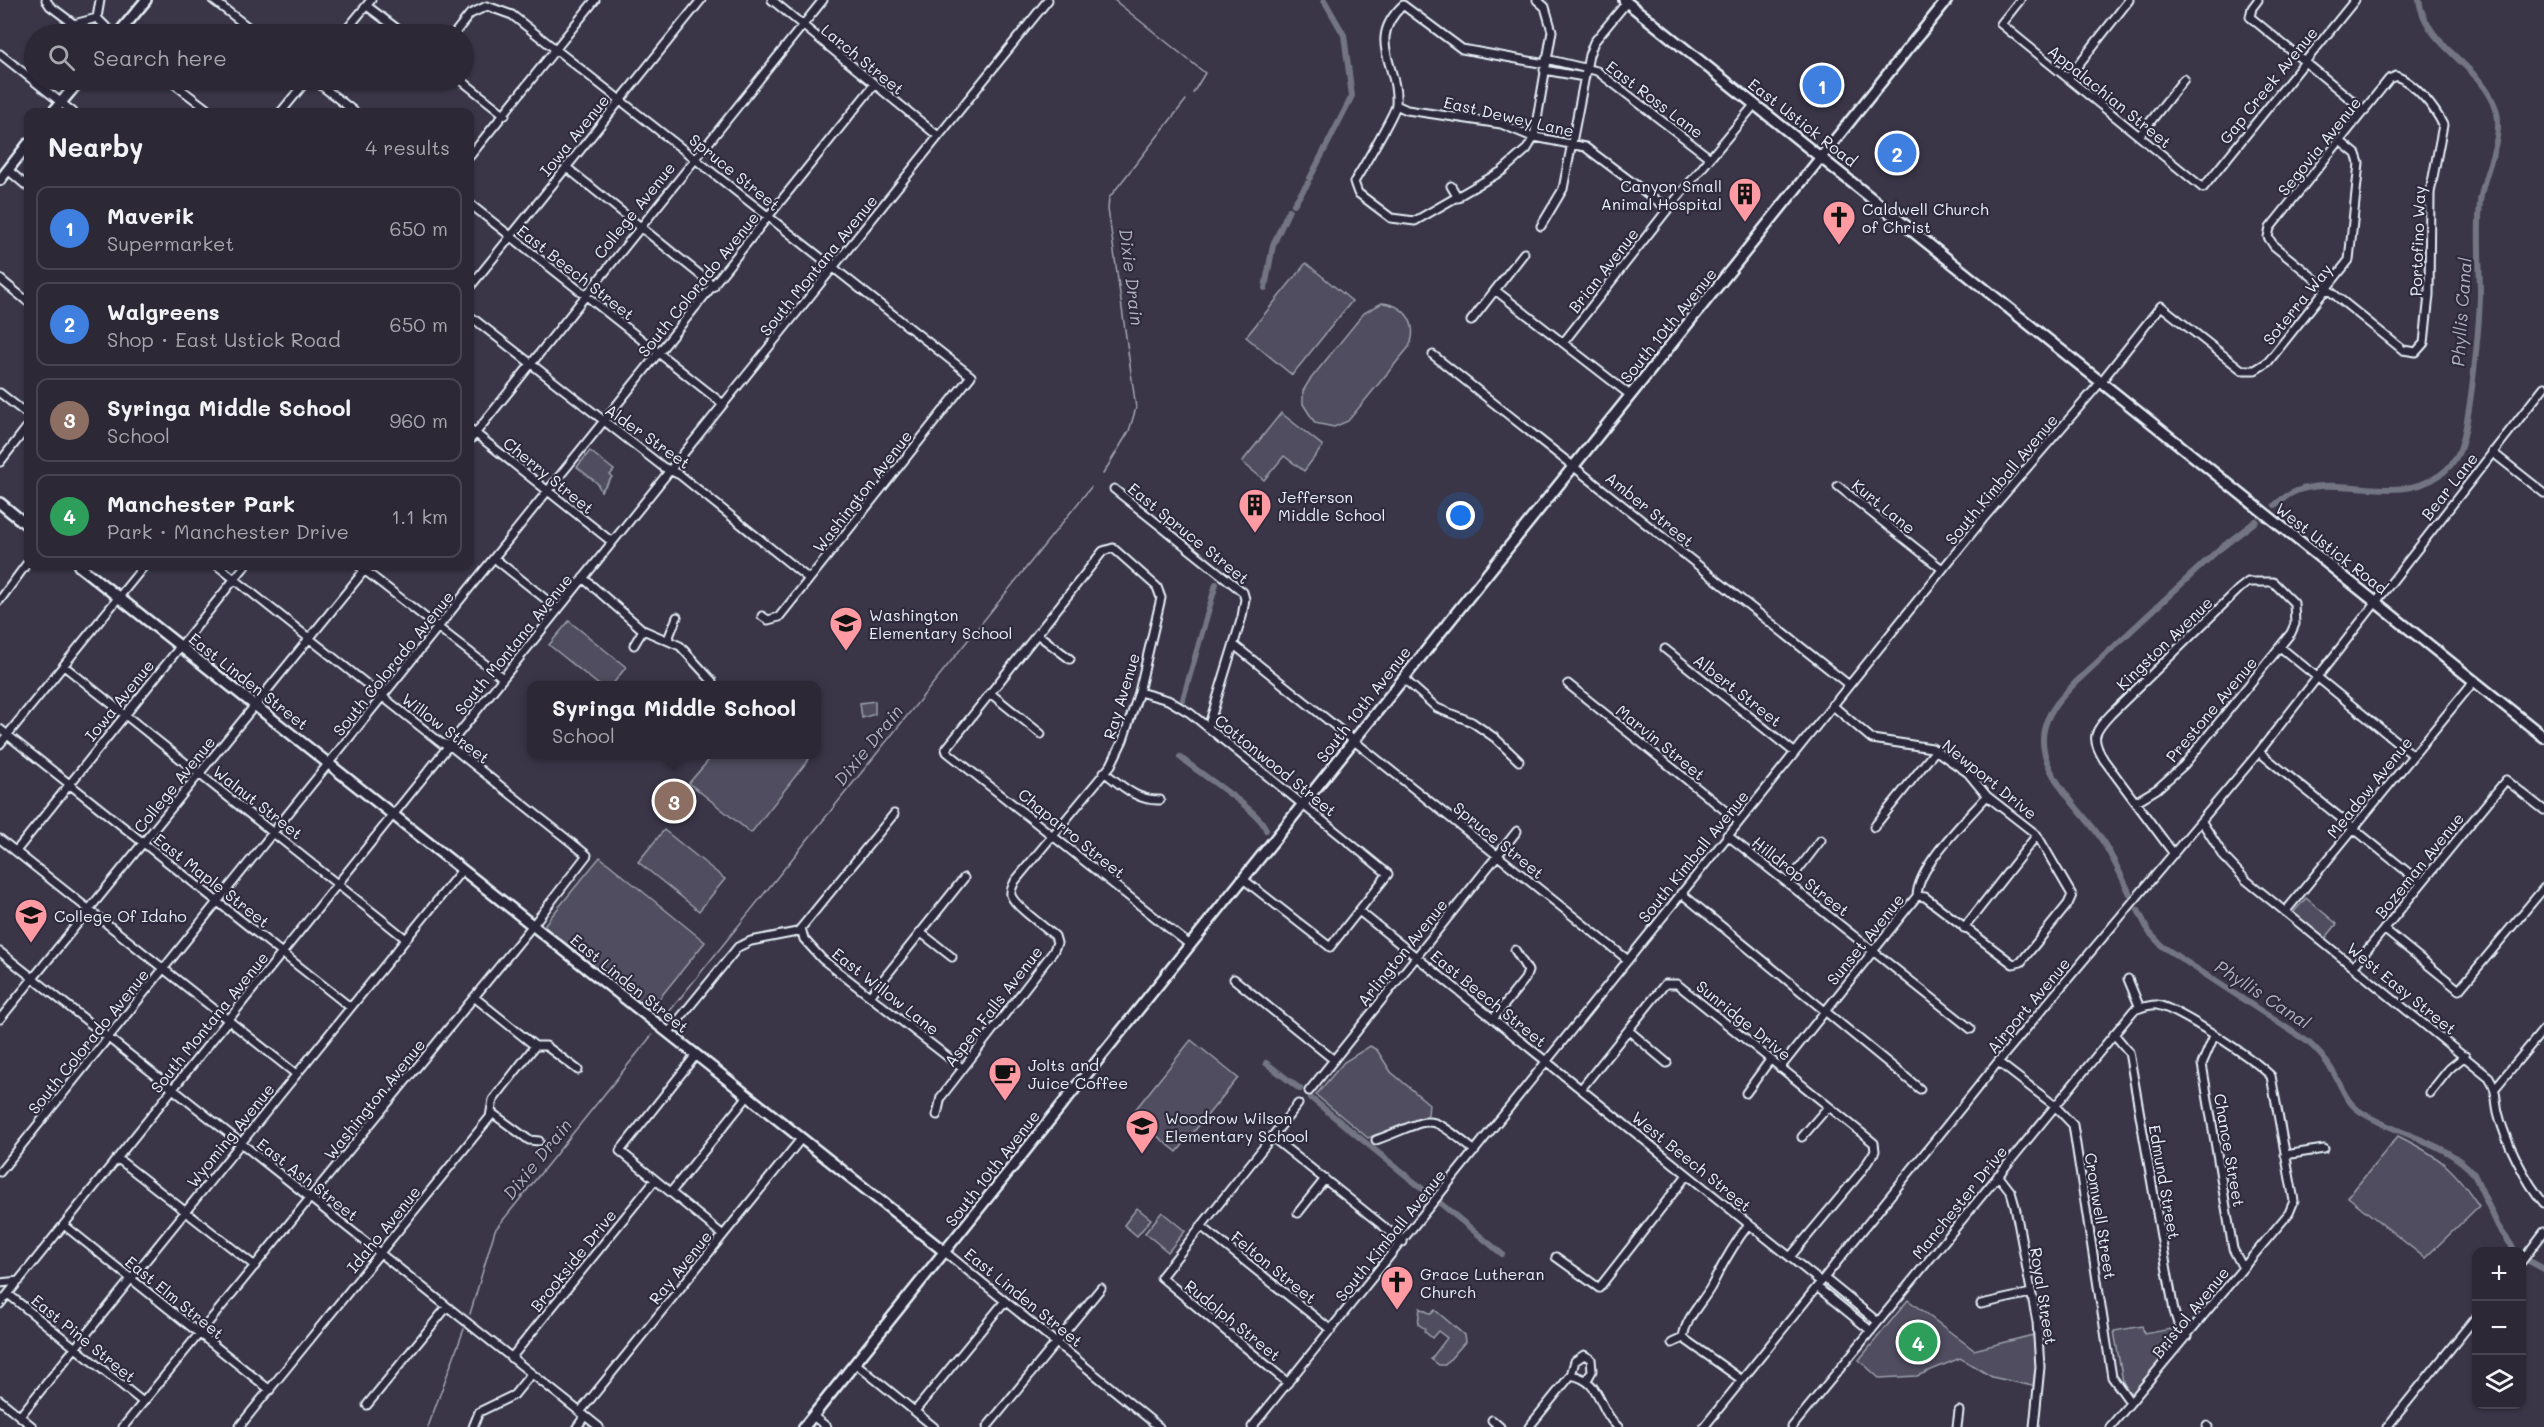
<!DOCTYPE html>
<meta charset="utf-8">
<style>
:root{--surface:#2c2836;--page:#34303e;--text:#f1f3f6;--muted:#a6a6ad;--line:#484451;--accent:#db2777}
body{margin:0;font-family:Mali,sans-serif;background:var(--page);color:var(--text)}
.controls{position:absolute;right:18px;bottom:18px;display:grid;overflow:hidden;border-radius:12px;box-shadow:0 2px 4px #0004}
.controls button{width:54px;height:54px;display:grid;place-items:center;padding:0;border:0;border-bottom:2px solid var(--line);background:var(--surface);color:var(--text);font:30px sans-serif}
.you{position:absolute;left:1461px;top:516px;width:21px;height:21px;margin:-15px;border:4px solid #fff;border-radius:50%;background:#1a73e8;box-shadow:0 0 0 9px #1a73e833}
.badge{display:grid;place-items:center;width:39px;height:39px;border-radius:50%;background:var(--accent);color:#fff;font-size:20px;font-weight:700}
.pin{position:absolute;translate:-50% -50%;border:3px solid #fff;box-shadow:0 2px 6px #0006}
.popup{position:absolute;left:527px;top:681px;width:294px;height:78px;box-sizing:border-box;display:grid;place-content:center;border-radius:12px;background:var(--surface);filter:drop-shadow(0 2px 4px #0005);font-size:20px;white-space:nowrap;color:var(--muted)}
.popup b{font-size:22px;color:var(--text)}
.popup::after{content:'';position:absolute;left:50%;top:100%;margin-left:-12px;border:12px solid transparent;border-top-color:var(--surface)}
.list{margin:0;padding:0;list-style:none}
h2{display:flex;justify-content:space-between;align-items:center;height:78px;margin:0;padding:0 24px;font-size:26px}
h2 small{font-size:20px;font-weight:400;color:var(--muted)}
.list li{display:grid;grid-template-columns:39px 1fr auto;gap:18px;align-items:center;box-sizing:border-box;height:84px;margin:0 12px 12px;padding:0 12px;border:2px solid var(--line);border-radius:12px}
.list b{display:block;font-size:22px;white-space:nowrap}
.list p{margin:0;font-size:20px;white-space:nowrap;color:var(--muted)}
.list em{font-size:20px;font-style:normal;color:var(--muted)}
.icon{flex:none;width:33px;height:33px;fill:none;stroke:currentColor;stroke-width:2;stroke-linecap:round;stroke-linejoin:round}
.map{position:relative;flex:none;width:2544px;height:1427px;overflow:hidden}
.search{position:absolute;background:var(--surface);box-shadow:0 2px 4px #0004;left:24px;top:24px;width:450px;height:66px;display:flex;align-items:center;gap:15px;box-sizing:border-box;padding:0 21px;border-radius:33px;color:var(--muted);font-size:22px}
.panel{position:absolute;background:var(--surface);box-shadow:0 2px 4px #0004;left:24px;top:108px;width:450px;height:462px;border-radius:12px}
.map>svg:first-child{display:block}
.green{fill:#504e5f;stroke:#9ca0ac;stroke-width:1.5}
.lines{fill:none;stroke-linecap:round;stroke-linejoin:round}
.stream{stroke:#a2a6b1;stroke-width:1.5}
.canal{stroke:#737482;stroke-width:6}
.minor-casing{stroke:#e8f1f8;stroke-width:11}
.major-casing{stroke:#e8f1f8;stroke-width:14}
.minor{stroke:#2f2a3d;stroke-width:7}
.major{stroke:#2f2a3d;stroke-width:9}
.labels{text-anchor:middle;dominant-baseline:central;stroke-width:4.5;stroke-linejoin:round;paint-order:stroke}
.street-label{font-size:16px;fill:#e8f1f8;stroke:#2f2a3d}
.poi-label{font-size:16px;fill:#e8f1f8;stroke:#2f2a3d;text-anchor:start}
.water-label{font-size:18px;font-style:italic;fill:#aeb2bd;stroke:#2f2a3d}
</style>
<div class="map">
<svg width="2544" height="1427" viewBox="0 0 2544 1427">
<rect width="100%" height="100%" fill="#3a3648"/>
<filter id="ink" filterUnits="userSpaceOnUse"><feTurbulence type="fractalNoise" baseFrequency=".0167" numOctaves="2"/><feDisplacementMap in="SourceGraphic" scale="12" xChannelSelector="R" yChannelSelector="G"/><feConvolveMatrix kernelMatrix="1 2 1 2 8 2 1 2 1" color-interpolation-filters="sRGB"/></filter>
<g filter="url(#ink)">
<path class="green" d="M1306,263L1352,301L1292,375L1246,337Z
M1382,303C1406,305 1419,325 1409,347L1348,421L1334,427L1315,423L1303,404V391L1309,381L1364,313Z
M1281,413L1323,446L1304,471L1284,456L1264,480L1242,462Z
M590,451L614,470L610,475L612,477L601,491L597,483L577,467Z
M569,621L626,667L612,685H599L549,645Z
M875,701V714L862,718L860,703Z
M713,755V754L812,755L751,833L689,783Z
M664,830L725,879L699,911L638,862Z
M600,857L705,942L650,1010L546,928L545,924Z
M2306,898L2337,924L2324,940L2292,914Z
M1191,1040L1238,1078L1177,1152L1131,1115Z
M1370,1046L1377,1050L1391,1072L1429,1104L1428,1115L1368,1138L1316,1095L1344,1062Z
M2398,1136C2440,1157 2453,1167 2479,1206L2425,1258L2348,1197Z
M1137,1208L1151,1219L1137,1236L1124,1225Z
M1162,1212L1185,1231L1168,1252L1145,1233Z
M1908,1300L1974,1350L2033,1335L2037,1356L2033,1386L1992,1377L1960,1358L1917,1376L1879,1378L1859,1360Z
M1420,1308L1431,1314L1435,1310L1464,1335L1465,1342L1445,1365H1439L1431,1359L1447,1338L1438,1331L1432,1338L1424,1331L1425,1329L1418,1324Z
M2142,1326L2144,1334L2171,1329L2175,1345L2136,1393L2129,1392L2123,1382L2114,1331Z"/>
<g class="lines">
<path class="stream" d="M1114,0L1205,73L1193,93
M1103,474L1129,431L1136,408L1108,209L1109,198L1186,100
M665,1017L1091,487
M470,1314L495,1230L652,1035
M428,1427L464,1329"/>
<path class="canal" d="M1310,178L1352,96L1344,35L1324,0
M1294,204L1308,183
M1265,288L1273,245L1289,210
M2275,505C2283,498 2292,492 2302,489C2348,477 2398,504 2440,475C2447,470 2454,462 2458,454C2470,431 2479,327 2480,297C2480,265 2477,234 2480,202C2483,173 2505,138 2496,109C2482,65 2426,48 2419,0
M1183,699L1216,584
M1180,757C1198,773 1261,811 1266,830
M2130,894C2121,875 2112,855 2100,837C2076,803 2024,760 2050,714C2056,702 2067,692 2076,682L2217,551L2256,521
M2138,910L2149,932L2162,946L2308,1042C2317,1050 2325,1059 2332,1070C2341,1084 2345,1102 2361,1112C2396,1135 2446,1141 2474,1174L2498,1226L2516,1252
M1266,1063L1300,1089
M1311,1098L1430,1195
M1440,1203L1502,1254
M2522,1257L2544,1269"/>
<g class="minor-casing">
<path id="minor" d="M46,0L50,6L74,24L97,18
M100,0L97,18L113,34
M213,0L257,34
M772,0L938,136
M1537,0L1545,7L1552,31L1534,137L1527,149L1502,171L1415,221L1391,218L1358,193L1354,182C1361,171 1395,113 1396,105C1399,64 1365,41 1403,5L1462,49L1545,64
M2020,0L2001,24L2203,188L2355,0
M2258,0L2252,8L2250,17L2365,111
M367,6L404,34
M343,34L371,0
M454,34L470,14L487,6L512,15L971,376L779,617L768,620L762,616
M0,54L73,112
M1546,59L1597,71L1710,158
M1544,70L1584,77
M2396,76C2415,83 2435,108 2443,125L2430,193L2429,295L2424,343L2416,352L2403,350L2274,246L2268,237L2270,228L2389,79Z
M2068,78L2129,0
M169,80L211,112
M314,80L355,112
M461,80L505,115
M1396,105L1407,110L1501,124L1530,136L1585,147L1668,209
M281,112L307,80
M2139,136L2184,79
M470,156L595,0
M566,167L714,286
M8,170L28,187
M1451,186L1458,198
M470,204L723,404
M1541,226L1563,189L1589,55L1594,42L1627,2
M0,279L28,302
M470,287L701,0
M1495,290L1630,395
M470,316L663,467L680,475L809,579
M1471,321L1524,253
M1563,343L1668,209L1755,104
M1433,355L1849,685
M0,393L28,415
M470,429L612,542
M470,440L823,0
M2492,452L2544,493
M0,462L28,426
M1838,486L1942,569
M1114,489L1243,592L1245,599L1242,617L1208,728
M494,558L558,609
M359,566L503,678
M583,578L643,630L680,646L712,681
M0,600L28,562
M1037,634L1070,659
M668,639L677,617
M634,645L643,630
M1234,645L1628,960
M2280,647L2413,755
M1665,649L1794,752
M64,666L406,939
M1403,678L1437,708L1472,722L1495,738L1519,761
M1568,684L1738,821
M1139,692L1168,700L1190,713L1388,874L1330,947L1243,879
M990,693L1041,734
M1832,705L1872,739L1932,748L1968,773L1987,796L2037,835L2072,895L2068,904L2021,962L2013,964L1925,897L1917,896
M0,729L350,1007
M0,744L144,566
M2259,752L2421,883
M1104,772C1122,786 1137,801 1160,800
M2137,801L2157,789L2184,765L2291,633L2295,624L2294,603L2273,582H2248L2239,589L2111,714C2094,732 2090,738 2104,760L2174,854
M2202,822L2225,858L2246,880L2489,1077C2497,1089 2495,1098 2498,1112C2504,1138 2526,1183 2544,1203
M1874,827L1936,750
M1727,835L1971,1029
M0,839L296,1074
M16,851L245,566
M1788,883L1821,840
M1681,893L1920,1089
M1359,911L1821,1282
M2285,912L2475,680
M801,928L804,939L822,959L962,1068
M1964,928L2037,835
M2384,929L2459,990L2544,888
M920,932L952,957
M0,952L599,1427
M2354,966L2506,780L2544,810
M1234,979L1334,1060
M2128,979L2140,1008
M870,996L964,878
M474,997L535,1046
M0,1019L368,566
M1493,1019L1525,979L1528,971L1515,950
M1628,1030L1667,1063
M668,1033L738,947L751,941L797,932L801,928L894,814
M2114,1034L2129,1052L2174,1311L2178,1324L2188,1336
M2214,1036L2202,1064L2233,1249L2243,1268
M696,1055L620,1151L723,1235
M1998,1062L2054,1105L2073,1125L2112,1377L2130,1402
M1780,1068L1917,896C1918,865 1966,820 1987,796
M2496,1087L2544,1029
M1581,1089L1665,984H1677L1874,1143L1875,1151L1861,1172L1790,1257
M1309,1091L1517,831
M1746,1093L1770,1060
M2430,1093L2449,1069L2465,1056
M492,1113L529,1140L539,1141
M937,1115L941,1097L1053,952L1057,943L1055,936C1045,927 1014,906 1011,895C1010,890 1013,886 1015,881L1111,765L1123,740L1139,692L1161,598L1157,587L1113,548L1103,551L946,749L947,752L1190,945
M1272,1137L1403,1242
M1802,1137L1828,1107
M1376,1140C1435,1119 1423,1109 1475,1151
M2285,1155L2324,1149
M117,1158L255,1266
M0,1172L874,85
M1998,1175L2011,1192L2015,1206L2037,1322L2040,1367L2034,1427
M671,1192L748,1096
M1298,1213L1325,1179
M64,1225L270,1390
M1201,1226L1331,1330
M945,1252L1159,1427
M1556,1257L1599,1288L1687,1175
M2522,1261L2544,1232
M1824,1278L1878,1322
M0,1283L19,1281
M1817,1287L1871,1331
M8,1294L143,1402
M0,1304L1048,0
M1981,1304L2031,1293
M1672,1343L1683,1338
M511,1358L655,1180
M855,1363L934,1427
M1571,1375C1603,1381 1597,1409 1618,1427
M1742,1380L1683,1338C1686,1316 1702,1304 1712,1285C1723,1263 1734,1244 1749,1224
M1288,1383L1161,1277L1298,1104
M0,1400L33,1427
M367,1405L447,1307
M915,1411L1005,1301
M580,1412L801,1139
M20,1416L462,870
M813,1416L827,1427
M1492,1420L1500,1427
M2207,1426L2208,1427
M123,1427L533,925L587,855L449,745L441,743L218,566
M239,1427L490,1117L493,1100L535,1046H546L578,1070
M473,1427L479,1412L514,1395L531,1374
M577,1427L585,1416
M987,1427L1101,1288
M1252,1427L1983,519L2100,383L2161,306L2242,370H2255L2268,362L2349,260L2359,163L2356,154L2340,141
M1529,1427L1571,1375L1575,1361L1584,1355L1591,1359L1592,1371L1587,1380
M1704,1427L1998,1062L2259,752L2544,387
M1792,1427L2134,1010C2141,1008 2150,1004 2157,1005C2179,1009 2254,1059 2271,1076L2294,1201L2289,1213L2110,1427
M1957,1427L1959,1411
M2387,1427L2476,1317"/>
</g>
<g class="major-casing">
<path id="major" d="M1624,0L2544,737
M118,34L146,0
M53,112L80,80
M0,180L28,144
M0,503L28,526
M79,566L945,1252
M804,1427L1947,0"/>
</g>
<use href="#minor" class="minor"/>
<use href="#major" class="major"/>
</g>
</g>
<defs>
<g id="building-pin" transform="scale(1.725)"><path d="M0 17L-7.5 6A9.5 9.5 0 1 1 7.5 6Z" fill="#ff9aa2" stroke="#2f2a3d"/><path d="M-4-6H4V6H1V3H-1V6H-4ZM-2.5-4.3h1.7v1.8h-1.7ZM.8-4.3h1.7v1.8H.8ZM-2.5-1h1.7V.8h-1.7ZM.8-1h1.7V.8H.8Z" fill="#111"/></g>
<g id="church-pin" transform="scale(1.725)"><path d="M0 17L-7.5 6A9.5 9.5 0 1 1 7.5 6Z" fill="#ff9aa2" stroke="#2f2a3d"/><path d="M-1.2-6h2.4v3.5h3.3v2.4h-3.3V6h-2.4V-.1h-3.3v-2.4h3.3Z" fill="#111"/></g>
<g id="school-pin" transform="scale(1.725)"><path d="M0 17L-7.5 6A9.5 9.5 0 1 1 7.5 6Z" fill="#ff9aa2" stroke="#2f2a3d"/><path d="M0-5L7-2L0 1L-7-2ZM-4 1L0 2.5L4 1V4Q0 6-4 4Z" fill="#111"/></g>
<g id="university-pin" transform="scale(1.725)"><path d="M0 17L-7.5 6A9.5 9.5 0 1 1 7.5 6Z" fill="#ff9aa2" stroke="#2f2a3d"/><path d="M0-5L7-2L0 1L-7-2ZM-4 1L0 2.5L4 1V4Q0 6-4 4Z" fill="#111"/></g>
<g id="cafe-pin" transform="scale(1.725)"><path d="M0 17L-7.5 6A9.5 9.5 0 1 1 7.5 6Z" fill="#ff9aa2" stroke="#2f2a3d"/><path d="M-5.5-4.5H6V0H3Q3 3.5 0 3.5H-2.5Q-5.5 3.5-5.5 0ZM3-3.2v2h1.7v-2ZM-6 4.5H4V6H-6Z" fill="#111"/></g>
</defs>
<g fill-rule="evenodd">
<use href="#building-pin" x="1745" y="194"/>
<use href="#church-pin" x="1839" y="217"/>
<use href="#building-pin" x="1255" y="505"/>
<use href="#school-pin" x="846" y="623"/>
<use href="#university-pin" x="31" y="915"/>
<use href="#cafe-pin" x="1005" y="1073"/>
<use href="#school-pin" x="1142" y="1126"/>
<use href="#church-pin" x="1397" y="1282"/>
</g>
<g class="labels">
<g class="street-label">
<text transform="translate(863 59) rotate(39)">Larch Street</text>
<text transform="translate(2268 85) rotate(-51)">Gap Creek Avenue</text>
<text transform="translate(2110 96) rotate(39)">Appalachian Street</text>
<text transform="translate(1655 99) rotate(37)">East Ross Lane</text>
<text transform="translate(1509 116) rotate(13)">East Dewey Lane</text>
<text transform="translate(1803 122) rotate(38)">East Ustick Road</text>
<text transform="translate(574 135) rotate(-51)">Iowa Avenue</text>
<text transform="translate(2319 146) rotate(-51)">Segovia Avenue</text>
<text transform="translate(735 172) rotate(39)">Spruce Street</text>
<text transform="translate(634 210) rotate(-51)">College Avenue</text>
<text transform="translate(2417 241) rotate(-88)">Portofino Way</text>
<text transform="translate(818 265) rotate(-51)">South Montana Avenue</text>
<text transform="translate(1603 270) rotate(-52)">Brian Avenue</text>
<text transform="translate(576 272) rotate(38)">East Beech Street</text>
<text transform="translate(698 284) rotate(-51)">South Colorado Avenue</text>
<text transform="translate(2297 304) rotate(-51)">Soterra Way</text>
<text transform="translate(1668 325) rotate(-51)">South 10th Avenue</text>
<text transform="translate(648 436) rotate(35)">Alder Street</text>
<text transform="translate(549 475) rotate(39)">Cherry Street</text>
<text transform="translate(2001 479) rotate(-50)">South Kimball Avenue</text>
<text transform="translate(2449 486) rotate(-52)">Bear Lane</text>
<text transform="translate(862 491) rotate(-52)">Washington Avenue</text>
<text transform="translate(1884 506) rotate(39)">Kurt Lane</text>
<text transform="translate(1650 509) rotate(39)">Amber Street</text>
<text transform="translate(1189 533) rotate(39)">East Spruce Street</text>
<text transform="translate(2332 548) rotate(38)">West Ustick Road</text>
<text transform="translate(2164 643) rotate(-44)">Kingston Avenue</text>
<text transform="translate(513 644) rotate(-51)">South Montana Avenue</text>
<text transform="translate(393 663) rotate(-51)">South Colorado Avenue</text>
<text transform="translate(249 681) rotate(38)">East Linden Street</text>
<text transform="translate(1738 690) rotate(38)">Albert Street</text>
<text transform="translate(1121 696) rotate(-73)">Ray Avenue</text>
<text transform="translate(119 700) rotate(-51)">Iowa Avenue</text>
<text transform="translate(1363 704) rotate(-52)">South 10th Avenue</text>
<text transform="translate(2211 709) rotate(-50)">Prestone Avenue</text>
<text transform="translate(446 728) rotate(37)">Willow Street</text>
<text transform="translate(1661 742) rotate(39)">Marvin Street</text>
<text transform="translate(1276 765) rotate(39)">Cottonwood Street</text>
<text transform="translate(1990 779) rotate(39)">Newport Drive</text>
<text transform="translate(174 784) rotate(-51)">College Avenue</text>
<text transform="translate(2369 787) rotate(-51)">Meadow Avenue</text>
<text transform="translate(258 802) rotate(38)">Walnut Street</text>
<text transform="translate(1072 833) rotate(39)">Chaparro Street</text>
<text transform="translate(1499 840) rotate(39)">Spruce Street</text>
<text transform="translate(1693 856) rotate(-51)">South Kimball Avenue</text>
<text transform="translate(2419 865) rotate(-51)">Bozeman Avenue</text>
<text transform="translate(1801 876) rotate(38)">Hilldrop Street</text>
<text transform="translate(212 880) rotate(38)">East Maple Street</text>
<text transform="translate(1865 939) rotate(-51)">Sunset Avenue</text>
<text transform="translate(1402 952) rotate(-51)">Arlington Avenue</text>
<text transform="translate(630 983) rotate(39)">East Linden Street</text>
<text transform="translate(2402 988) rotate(39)">West Easy Street</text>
<text transform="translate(886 991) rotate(38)">East Willow Lane</text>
<text transform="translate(1489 998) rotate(39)">East Beech Street</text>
<text transform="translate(2028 1005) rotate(-50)">Airport Avenue</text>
<text transform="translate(993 1006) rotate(-52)">Aspen Falls Avenue</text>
<text transform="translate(1744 1020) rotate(39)">Sunridge Drive</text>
<text transform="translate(209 1022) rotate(-51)">South Montana Avenue</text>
<text transform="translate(88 1041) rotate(-51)">South Colorado Avenue</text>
<text transform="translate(374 1099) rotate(-51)">Washington Avenue</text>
<text transform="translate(230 1135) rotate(-51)">Wyoming Avenue</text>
<text transform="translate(2230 1150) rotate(80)">Chance Street</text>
<text transform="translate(1692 1161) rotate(39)">West Beech Street</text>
<text transform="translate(992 1168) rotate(-52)">South 10th Avenue</text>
<text transform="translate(308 1179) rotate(38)">East Ash Street</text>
<text transform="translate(2165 1182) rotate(80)">Edmund Street</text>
<text transform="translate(1959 1202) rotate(-51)">Manchester Drive</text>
<text transform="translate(2101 1216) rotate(81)">Cromwell Street</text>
<text transform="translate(383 1229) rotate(-51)">Idaho Avenue</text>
<text transform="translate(1390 1235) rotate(-51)">South Kimball Avenue</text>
<text transform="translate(573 1260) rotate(-51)">Brookside Drive</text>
<text transform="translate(680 1267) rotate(-51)">Ray Avenue</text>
<text transform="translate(1274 1267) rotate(39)">Felton Street</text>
<text transform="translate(2044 1296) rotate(81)">Royal Street</text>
<text transform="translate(175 1297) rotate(39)">East Elm Street</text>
<text transform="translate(1024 1297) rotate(39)">East Linden Street</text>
<text transform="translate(2190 1312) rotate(-51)">Bristol Avenue</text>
<text transform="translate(1233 1320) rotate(39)">Rudolph Street</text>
<text transform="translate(84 1338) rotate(39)">East Pine Street</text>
</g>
<g class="poi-label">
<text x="1722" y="185" text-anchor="end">Canyon Small<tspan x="1722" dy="18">Animal Hospital</tspan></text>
<text x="1862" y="208">Caldwell Church<tspan x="1862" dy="18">of Christ</tspan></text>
<text x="1278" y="496">Jefferson<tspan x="1278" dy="18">Middle School</tspan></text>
<text x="869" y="614">Washington<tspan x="869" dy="18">Elementary School</tspan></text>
<text x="54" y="915">College Of Idaho</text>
<text x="1028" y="1064">Jolts and<tspan x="1028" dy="18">Juice Coffee</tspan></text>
<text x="1165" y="1117">Woodrow Wilson<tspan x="1165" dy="18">Elementary School</tspan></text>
<text x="1420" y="1273">Grace Lutheran<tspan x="1420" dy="18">Church</tspan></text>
</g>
<g class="water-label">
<text transform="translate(1132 277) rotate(83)">Dixie Drain</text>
<text transform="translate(2461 312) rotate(-86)">Phyllis Canal</text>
<text transform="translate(868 745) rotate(-51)">Dixie Drain</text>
<text transform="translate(2263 994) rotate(33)">Phyllis Canal</text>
<text transform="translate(537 1159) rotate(-51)">Dixie Drain</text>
</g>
</g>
</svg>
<div class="controls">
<button>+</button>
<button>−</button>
<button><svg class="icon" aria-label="layers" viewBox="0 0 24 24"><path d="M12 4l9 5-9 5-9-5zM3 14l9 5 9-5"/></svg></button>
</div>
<div class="you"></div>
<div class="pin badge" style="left:1822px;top:85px;background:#3f7fe0">1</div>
<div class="pin badge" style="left:1897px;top:153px;background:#3f7fe0">2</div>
<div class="pin badge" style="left:674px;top:801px;background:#8d6e63">3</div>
<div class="popup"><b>Syringa Middle School</b>School</div>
<div class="pin badge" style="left:1918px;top:1342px;background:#2e9e5b">4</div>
<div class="search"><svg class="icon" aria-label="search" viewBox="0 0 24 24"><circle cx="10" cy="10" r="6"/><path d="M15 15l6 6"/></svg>Search here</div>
<section class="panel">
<h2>Nearby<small>4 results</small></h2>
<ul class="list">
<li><span class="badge" style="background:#3f7fe0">1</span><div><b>Maverik</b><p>Supermarket</p></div><em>650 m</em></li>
<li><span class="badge" style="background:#3f7fe0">2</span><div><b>Walgreens</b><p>Shop · East Ustick Road</p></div><em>650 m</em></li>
<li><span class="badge" style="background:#8d6e63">3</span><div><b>Syringa Middle School</b><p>School</p></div><em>960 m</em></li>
<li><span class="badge" style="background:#2e9e5b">4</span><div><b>Manchester Park</b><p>Park · Manchester Drive</p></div><em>1.1 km</em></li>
</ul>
</section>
</div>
